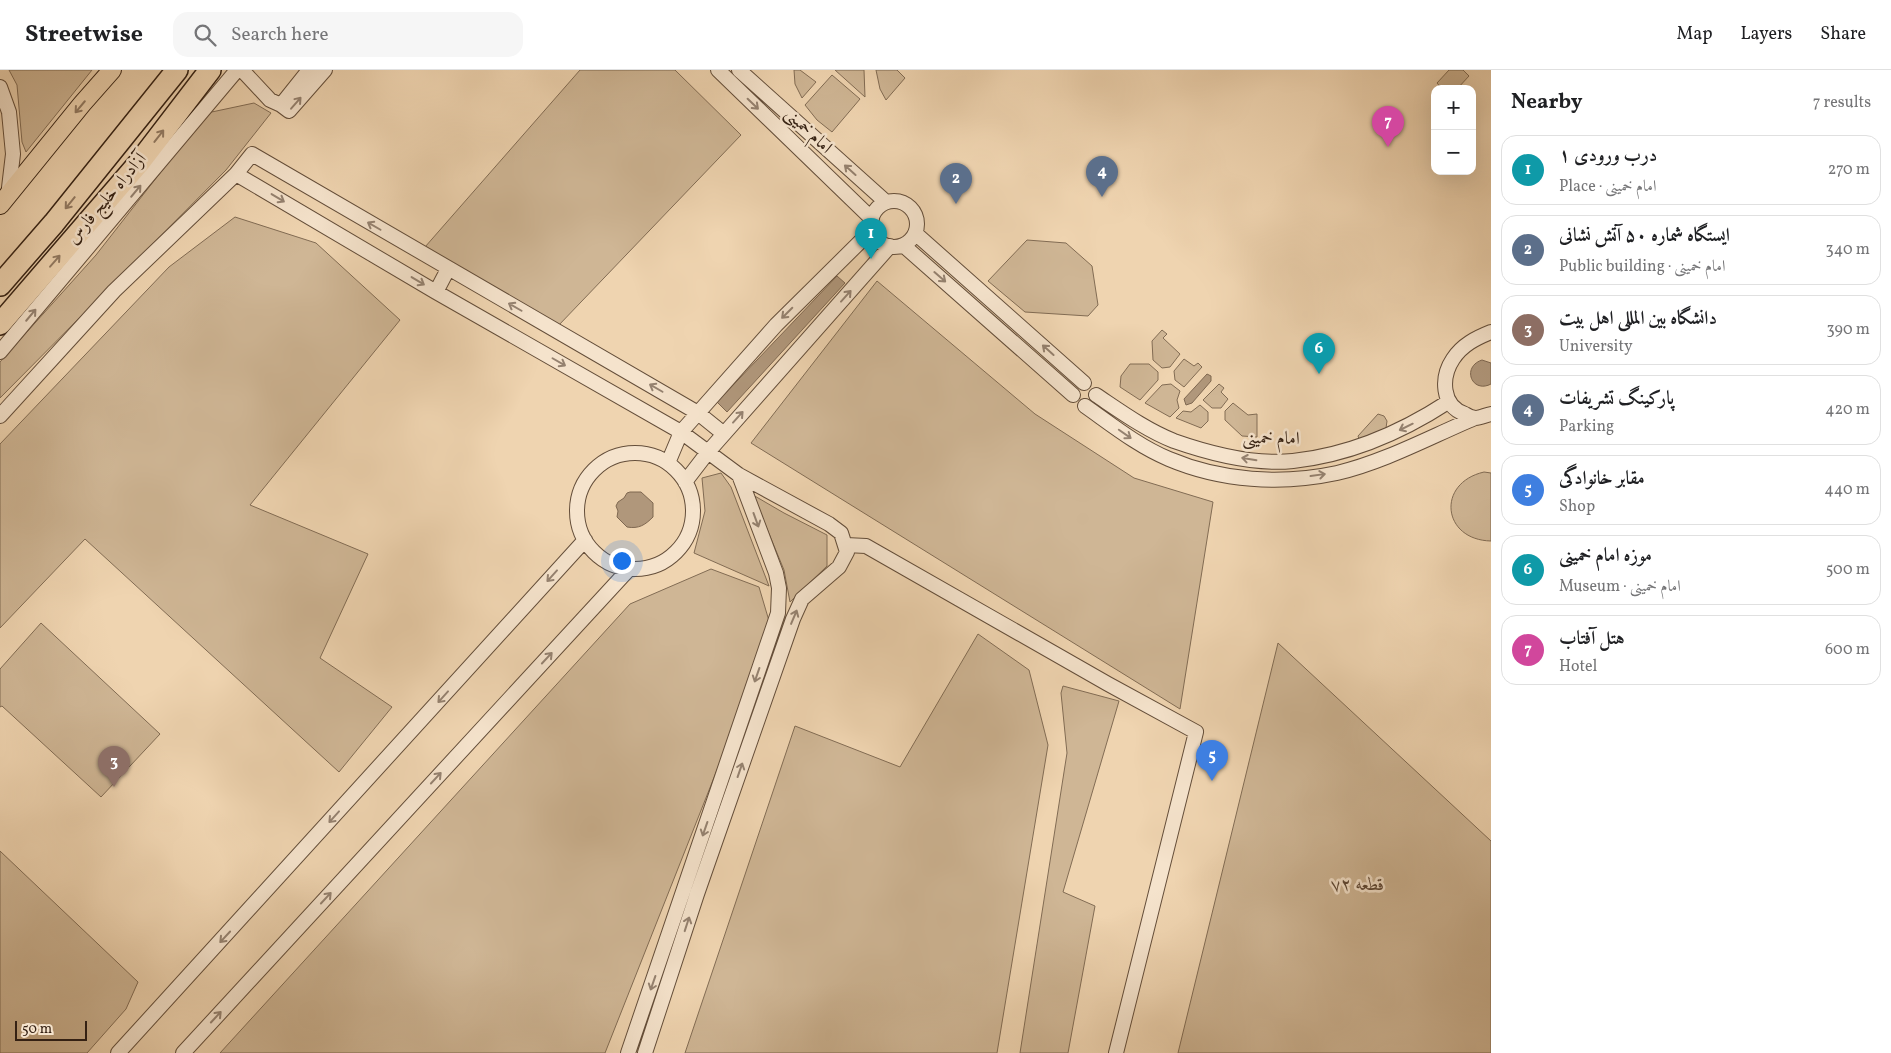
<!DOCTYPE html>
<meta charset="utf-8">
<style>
:root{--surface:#fff;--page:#f6f6f6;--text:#202124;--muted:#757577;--line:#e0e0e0;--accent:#7c3aed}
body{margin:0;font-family:Vollkorn,Amiri,serif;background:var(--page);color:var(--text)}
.controls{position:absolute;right:15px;top:15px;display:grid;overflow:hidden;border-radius:10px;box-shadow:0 5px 20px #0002}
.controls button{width:45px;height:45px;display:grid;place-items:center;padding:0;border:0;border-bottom:1px solid var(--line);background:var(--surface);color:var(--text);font:25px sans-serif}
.scale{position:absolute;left:15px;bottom:12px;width:72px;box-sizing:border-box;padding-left:5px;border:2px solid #352113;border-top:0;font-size:14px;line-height:18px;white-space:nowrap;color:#352113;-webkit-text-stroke:4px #f5e3cc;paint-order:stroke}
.you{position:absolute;left:621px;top:490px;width:18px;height:18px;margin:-12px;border:4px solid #fff;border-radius:50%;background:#1a73e8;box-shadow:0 0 0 8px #1a73e833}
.badge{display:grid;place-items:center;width:32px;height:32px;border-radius:50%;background:var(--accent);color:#fff;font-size:16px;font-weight:700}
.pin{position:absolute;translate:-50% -41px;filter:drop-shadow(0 1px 2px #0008)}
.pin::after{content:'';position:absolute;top:26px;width:18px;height:15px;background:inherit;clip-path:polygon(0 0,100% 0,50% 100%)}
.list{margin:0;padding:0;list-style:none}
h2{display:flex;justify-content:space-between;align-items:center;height:65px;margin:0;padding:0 20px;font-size:21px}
h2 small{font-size:16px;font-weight:400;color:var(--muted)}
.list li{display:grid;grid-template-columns:32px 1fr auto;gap:15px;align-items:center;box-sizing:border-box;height:70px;margin:0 10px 10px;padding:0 10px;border:1px solid var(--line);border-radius:15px}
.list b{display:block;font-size:19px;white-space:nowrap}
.list p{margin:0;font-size:16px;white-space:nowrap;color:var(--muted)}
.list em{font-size:16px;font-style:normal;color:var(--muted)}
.icon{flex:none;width:28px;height:28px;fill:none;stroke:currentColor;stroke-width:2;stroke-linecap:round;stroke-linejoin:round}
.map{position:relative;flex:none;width:1491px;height:983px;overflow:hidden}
header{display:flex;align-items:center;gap:30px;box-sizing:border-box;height:70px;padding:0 25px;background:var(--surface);border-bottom:1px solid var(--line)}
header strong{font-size:24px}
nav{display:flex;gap:28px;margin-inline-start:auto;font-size:18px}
.search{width:350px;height:45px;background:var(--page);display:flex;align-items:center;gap:12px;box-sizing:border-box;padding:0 18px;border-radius:15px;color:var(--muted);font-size:19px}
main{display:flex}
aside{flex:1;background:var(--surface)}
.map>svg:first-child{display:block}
.green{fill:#cfb695;stroke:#826c54}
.water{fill:#b0977b;stroke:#7f6851}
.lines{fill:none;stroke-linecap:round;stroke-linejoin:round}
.minor-casing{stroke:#644e3a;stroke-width:16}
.major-casing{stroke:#352113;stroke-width:20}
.highway-casing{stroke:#352113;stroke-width:24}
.minor{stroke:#f5e3cc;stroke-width:14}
.major{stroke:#efd4b0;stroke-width:18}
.highway{stroke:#efd4b0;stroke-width:21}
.oneway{stroke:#958270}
.oneway2{stroke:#927a62}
.labels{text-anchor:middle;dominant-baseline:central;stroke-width:5;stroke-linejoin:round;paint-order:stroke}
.street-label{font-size:18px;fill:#352113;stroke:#f5e3cc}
.park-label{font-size:18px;font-style:italic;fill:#5c4634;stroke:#f5e3cc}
</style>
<header>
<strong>Streetwise</strong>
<div class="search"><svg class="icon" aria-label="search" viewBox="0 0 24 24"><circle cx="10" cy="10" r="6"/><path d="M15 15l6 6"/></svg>Search here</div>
<nav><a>Map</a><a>Layers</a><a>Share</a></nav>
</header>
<main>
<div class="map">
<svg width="1491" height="983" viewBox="0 0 1491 983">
<rect width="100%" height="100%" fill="#efd4b0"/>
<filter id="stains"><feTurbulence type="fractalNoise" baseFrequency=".004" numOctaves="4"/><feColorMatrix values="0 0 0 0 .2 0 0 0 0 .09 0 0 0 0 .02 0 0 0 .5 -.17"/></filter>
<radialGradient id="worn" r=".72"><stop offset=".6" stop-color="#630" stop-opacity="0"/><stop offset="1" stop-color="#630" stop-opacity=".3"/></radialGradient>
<path class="green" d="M9,0H92L26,82L22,72L17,15Z
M580,0H675L741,65L558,256L425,177Z
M794,0H800L816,12L802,28L795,14Z
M835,0H864L865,27Z
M876,0H897L905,8L886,30L880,19Z
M1449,0H1463L1469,6L1457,19H1442L1437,13Z
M832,5L860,29L832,62L817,50L805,35Z
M254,33L271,43L226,100L0,328V292L96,185L207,43Z
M235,147L316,173L400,250L250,435L368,484L320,588L392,637L339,702L85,469L0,558V374L169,197Z
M1027,170L1066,173L1092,196L1098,235L1088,246L1025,242L988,211Z
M877,211L1035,344L1134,408L1213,432L1180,639L751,373Z
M1162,260L1167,264L1163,268L1180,284L1170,297L1162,298L1153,290L1152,271Z
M1184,289L1194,296L1198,293L1202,297L1184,317L1175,310L1174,301Z
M1130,294H1149L1158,302V310L1140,330L1120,317L1121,306Z
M1171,314L1180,321L1177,330L1179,338L1170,347L1145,333L1162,315Z
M1219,314L1224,318L1221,322L1228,329L1221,338H1212L1203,330Z
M1233,333L1248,345L1257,344V367L1242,366L1225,350V341Z
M1200,335L1208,342V351L1201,358L1176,348L1183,341L1191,342Z
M1378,344L1384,346L1387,351L1386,358L1359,369L1358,366Z
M1484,402L1491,403V471C1442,470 1436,413 1484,402Z
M721,403L731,417L769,516L694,483L705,441L702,408Z
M753,425L784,443L827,465V496L790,532L784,500Z
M711,499L759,517L772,561L605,983H220L630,534Z
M41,553L160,664L101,727L2,636L0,637V599Z
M978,564L1029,600L1048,675L997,983H685L795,656L900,697Z
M1278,573L1491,771V983H1178Z
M1063,616L1119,631L1063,822L1095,836L1068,983H1020L1067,683L1061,623Z
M0,781L138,912L126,939L87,983H0Z"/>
<path class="water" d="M837,206L845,213L727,342L717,332Z
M1482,290L1491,293V314C1472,324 1461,297 1482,290Z
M1207,304L1211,306V311L1192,333L1186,335L1184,329Z
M630,422H641L653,433V447C645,455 639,459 627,457L617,447L618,441L616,436L618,432L624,428L627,423Z"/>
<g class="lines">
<g class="minor-casing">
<path id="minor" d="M242,0L270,30L281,35
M309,0L281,35L289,41L325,0
M718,0L872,149
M739,0L886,132
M0,17L9,42L13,84L8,126
M236,104L436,222L681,362L739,405L829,454L841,463L847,482L839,497L802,529L793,549L697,824L645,983
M871 154a23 23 0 1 1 46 0a23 23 0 1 1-46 0Z
M915,163L1084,313
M903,175L1073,325
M436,222L448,199
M1491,262C1476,268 1462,275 1453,289C1441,307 1441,336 1465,344C1468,346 1472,348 1476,348C1480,348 1486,345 1491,344
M0,282L237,0
M1096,325C1120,341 1146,360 1174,371C1211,384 1254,395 1293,391C1349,385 1402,362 1448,332
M1085,336C1112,355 1138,376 1169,389C1221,411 1281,415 1337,403C1384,392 1430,367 1475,348
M0,346L114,221L236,104L252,84L698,343L724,364
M577 441a58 58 0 1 1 116 0a58 58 0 1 1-116 0Z
M668,393L681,362L698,343L776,255L872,160
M685,412L708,382L890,176
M846,475L866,476L1108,614L1196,662L1116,983
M118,983L585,470
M183,983L630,498
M628,983L778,543L779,518L776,503L739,405"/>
</g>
<g class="major-casing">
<path id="major" d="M0,135L82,34L112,0"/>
</g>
<g class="highway-casing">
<path id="highway" d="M0,215L54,153L177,0
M0,254L138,94L210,0"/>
</g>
<use href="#minor" class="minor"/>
<use href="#major" class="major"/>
<use href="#highway" class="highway"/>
</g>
<defs><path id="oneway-shaft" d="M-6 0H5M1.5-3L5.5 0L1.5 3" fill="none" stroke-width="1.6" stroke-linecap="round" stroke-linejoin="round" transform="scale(1.25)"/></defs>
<g class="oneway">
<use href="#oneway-shaft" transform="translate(296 33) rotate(-49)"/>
<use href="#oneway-shaft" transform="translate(753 34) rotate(44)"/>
<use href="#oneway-shaft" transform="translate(850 100) rotate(-138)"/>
<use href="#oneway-shaft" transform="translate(136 121) rotate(-50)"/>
<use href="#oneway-shaft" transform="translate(278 128) rotate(31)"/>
<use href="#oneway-shaft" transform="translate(374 156) rotate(-150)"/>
<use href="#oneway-shaft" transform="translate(940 207) rotate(41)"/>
<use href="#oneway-shaft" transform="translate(418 211) rotate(31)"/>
<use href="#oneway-shaft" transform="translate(846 226) rotate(-48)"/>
<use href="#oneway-shaft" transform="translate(515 237) rotate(-150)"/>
<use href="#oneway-shaft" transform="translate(787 243) rotate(135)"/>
<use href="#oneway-shaft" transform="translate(31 245) rotate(-50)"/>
<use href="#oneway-shaft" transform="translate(1048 280) rotate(-138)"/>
<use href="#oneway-shaft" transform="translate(559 292) rotate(30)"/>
<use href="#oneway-shaft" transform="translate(656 318) rotate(-150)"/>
<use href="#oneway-shaft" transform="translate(738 347) rotate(-48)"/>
<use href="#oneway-shaft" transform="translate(1406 357) rotate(154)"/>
<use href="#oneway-shaft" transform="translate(1125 364) rotate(35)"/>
<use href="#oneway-shaft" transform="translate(1249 389) rotate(-171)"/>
<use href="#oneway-shaft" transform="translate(1318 405) rotate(-8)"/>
<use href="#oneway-shaft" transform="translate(756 450) rotate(70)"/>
<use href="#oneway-shaft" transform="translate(552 506) rotate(132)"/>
<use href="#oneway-shaft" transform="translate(794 547) rotate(-67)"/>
<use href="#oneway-shaft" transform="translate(547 588) rotate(-47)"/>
<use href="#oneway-shaft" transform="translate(757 605) rotate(109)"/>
<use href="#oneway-shaft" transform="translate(443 627) rotate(132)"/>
<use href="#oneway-shaft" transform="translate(740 700) rotate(-71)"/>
<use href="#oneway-shaft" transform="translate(436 708) rotate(-47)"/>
<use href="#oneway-shaft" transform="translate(334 747) rotate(132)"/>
<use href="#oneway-shaft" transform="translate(705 759) rotate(109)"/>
<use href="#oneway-shaft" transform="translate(326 828) rotate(-47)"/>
<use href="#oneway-shaft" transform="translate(687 854) rotate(-72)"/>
<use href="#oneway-shaft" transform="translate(225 867) rotate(133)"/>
<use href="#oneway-shaft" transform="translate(653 913) rotate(109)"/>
<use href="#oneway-shaft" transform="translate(216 947) rotate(-47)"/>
</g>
<g class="oneway2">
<use href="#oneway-shaft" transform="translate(80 37) rotate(130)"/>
<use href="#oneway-shaft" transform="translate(159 66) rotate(-52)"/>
<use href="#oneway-shaft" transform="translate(70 133) rotate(129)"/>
<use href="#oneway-shaft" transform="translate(55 191) rotate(-49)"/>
</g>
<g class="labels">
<g class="street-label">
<text transform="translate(808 61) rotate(44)">امام خمینی</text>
<text transform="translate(107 129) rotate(-50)">آزادراه خلیج فارس</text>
<text transform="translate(1271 369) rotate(1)">امام خمینی</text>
</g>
<g class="park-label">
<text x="1358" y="815">قطعه ۷۲</text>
</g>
</g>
<rect width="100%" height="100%" filter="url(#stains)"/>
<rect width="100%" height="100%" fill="url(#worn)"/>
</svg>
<div class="controls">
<button>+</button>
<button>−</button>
</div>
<div class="scale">50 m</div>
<div class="you"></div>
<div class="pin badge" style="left:871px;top:189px;background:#0f9aa8">1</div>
<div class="pin badge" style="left:956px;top:134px;background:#5c6f8a">2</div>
<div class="pin badge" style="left:114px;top:717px;background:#8d6e63">3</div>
<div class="pin badge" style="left:1102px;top:127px;background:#5c6f8a">4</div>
<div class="pin badge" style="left:1212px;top:711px;background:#3f7fe0">5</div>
<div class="pin badge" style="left:1319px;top:304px;background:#0f9aa8">6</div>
<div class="pin badge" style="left:1388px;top:77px;background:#d1479c">7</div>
</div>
<aside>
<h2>Nearby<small>7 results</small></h2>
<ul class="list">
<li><span class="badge" style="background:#0f9aa8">1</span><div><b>درب ورودی ۱</b><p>Place · امام خمینی</p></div><em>270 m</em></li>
<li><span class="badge" style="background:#5c6f8a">2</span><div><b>ایستگاه شماره ۵۰ آتش نشانی</b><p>Public building · امام خمینی</p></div><em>340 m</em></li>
<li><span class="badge" style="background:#8d6e63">3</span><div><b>دانشگاه بین المللی اهل بیت</b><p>University</p></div><em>390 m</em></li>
<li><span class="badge" style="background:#5c6f8a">4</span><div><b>پارکینگ تشریفات</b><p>Parking</p></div><em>420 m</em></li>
<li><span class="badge" style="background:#3f7fe0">5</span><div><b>مقابر خانوادگی</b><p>Shop</p></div><em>440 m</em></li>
<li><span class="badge" style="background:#0f9aa8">6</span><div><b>موزه امام خمینی</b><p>Museum · امام خمینی</p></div><em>500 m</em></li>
<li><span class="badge" style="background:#d1479c">7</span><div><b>هتل آفتاب</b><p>Hotel</p></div><em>600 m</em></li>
</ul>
</aside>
</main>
